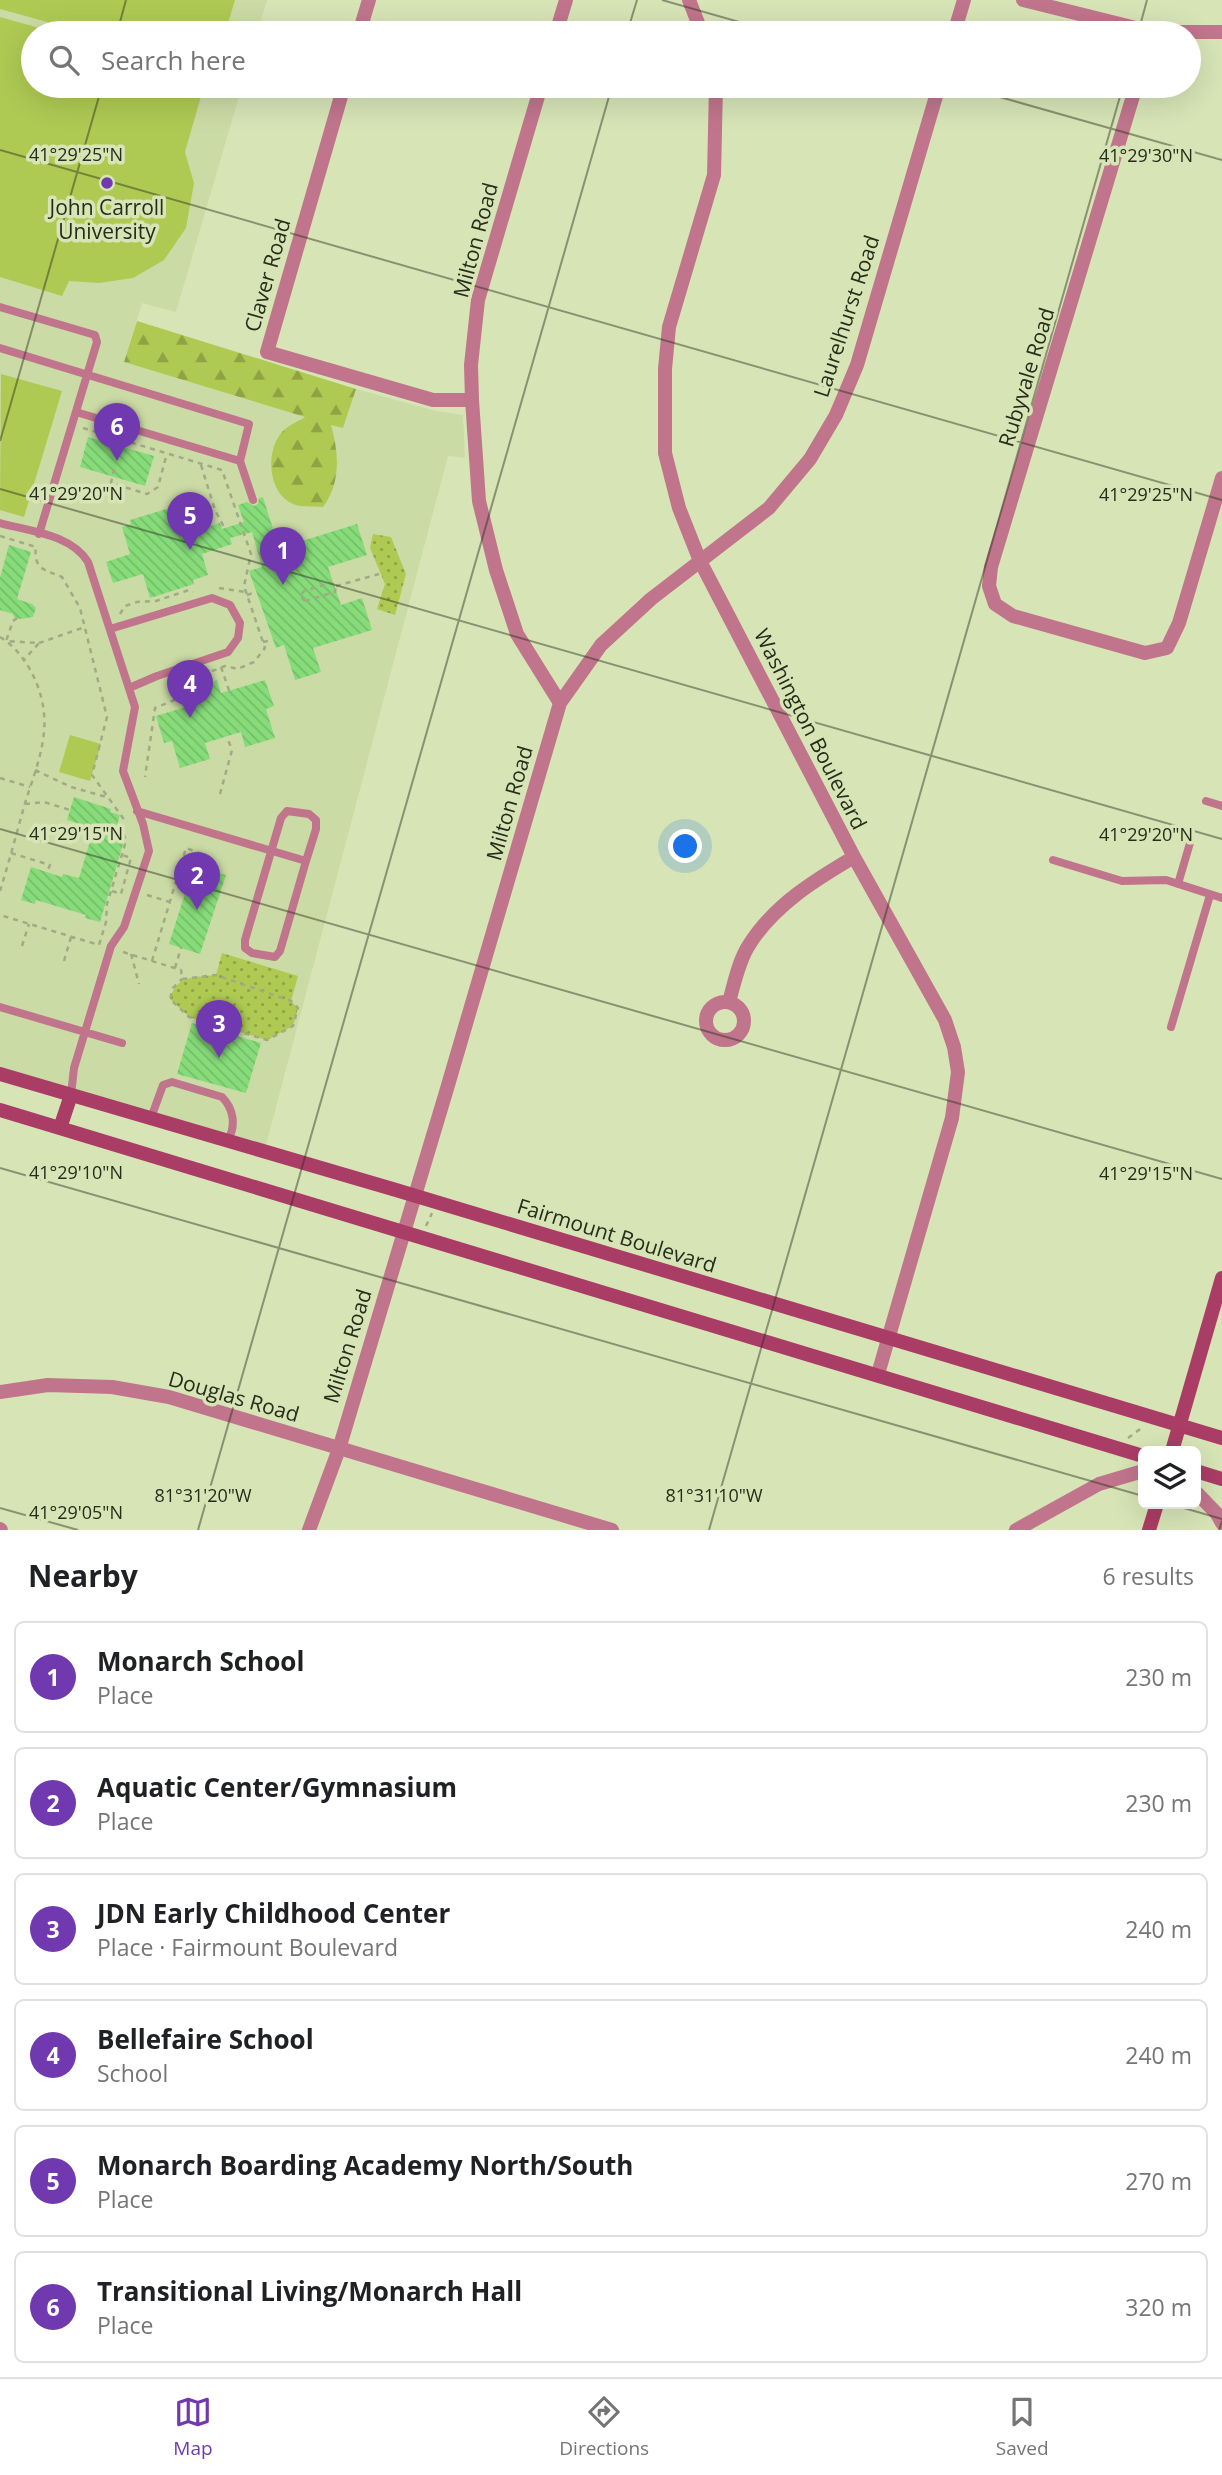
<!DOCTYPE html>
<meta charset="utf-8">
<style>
:root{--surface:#fff;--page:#f2f2f2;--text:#202124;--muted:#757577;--line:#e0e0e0;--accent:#7039af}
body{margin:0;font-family:"Open Sans",sans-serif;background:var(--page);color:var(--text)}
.controls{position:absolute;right:21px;bottom:21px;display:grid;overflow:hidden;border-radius:10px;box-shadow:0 7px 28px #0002}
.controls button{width:63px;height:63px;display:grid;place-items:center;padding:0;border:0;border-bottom:2px solid var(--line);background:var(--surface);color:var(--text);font:35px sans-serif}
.you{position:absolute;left:686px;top:847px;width:24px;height:24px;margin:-18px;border:5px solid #fff;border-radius:50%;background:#1a73e8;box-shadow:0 0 0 10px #1a73e833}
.badge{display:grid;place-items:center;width:46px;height:46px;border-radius:50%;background:var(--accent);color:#fff;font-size:23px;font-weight:700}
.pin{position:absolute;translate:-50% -58px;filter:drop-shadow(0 2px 4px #0008)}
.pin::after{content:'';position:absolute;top:37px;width:24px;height:21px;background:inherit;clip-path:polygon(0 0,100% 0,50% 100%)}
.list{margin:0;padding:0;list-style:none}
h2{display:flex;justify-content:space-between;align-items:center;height:91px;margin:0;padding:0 28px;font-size:30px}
h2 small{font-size:23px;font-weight:400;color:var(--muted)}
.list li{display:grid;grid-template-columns:46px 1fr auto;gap:21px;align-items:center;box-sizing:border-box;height:112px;margin:0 14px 14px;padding:0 14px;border:2px solid var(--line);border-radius:10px}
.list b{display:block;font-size:26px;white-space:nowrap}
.list p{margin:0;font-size:23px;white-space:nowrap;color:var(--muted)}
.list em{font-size:23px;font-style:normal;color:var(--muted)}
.icon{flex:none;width:38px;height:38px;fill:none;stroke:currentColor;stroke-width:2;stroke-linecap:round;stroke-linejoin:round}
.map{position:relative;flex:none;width:1222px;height:1530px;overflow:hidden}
.search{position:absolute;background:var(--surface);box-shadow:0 7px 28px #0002;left:21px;right:21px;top:21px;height:77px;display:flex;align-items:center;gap:18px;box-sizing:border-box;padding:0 24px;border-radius:38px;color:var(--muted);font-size:26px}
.sheet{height:847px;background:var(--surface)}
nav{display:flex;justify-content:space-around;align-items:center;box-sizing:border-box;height:98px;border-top:2px solid var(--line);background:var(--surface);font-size:19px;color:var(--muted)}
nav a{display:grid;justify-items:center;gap:4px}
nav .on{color:var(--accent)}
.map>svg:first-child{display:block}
.built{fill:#cbdba5}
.grass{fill:#aeca53}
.forest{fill:url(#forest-firs)}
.park{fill:url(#park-dots)}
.building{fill:url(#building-back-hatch)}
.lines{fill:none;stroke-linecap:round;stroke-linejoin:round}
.path{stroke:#a0ab86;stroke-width:2.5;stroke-dasharray:5 5;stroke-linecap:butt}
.service{stroke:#c0758c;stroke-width:8}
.minor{stroke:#c0758c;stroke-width:14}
.secondary{stroke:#aa3d65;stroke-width:14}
.ticks{fill:none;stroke:#272c1b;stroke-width:2;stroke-opacity:0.45}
.poi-dot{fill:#7039af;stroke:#d7e4b6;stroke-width:2.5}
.labels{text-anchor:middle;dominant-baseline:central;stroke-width:7;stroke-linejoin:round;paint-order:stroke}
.poi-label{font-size:21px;fill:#272c1b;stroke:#d7e4b6}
.street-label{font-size:21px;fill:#272c1b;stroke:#d7e4b6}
.ticks-label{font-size:18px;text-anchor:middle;fill:#272c1b;stroke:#d7e4b6;stroke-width:7;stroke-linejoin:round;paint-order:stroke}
</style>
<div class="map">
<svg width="1222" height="1530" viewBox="0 0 1222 1530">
<defs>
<pattern id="forest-firs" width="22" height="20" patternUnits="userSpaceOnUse" patternTransform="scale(1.75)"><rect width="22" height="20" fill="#aeca53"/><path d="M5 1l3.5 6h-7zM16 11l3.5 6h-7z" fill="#8ea444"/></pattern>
<pattern id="park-dots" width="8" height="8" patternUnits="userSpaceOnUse" patternTransform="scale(1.75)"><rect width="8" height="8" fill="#aeca53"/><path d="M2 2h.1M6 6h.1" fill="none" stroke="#8ea444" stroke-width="1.8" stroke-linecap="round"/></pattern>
<pattern id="building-back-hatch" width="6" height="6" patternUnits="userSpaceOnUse" patternTransform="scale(1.75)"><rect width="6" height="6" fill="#87dc7a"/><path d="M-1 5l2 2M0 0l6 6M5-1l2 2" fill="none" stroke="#75bd69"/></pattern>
</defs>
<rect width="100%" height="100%" fill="#d7e4b6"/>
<path class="built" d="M0,0H267L257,33H33V86H242L176,312L142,303L124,362L343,428L356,389L436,411L463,415L465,458L448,456L266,1145L0,1067Z"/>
<path class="grass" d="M0,0H235L225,33H87L0,9Z
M0,17L57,33H33V86H204L185,152L194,183L186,228L164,260L133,278L99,283L69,281L62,296L0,277Z
M1,374L62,391L24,517L0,510Z
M70,735L101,744L90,781L59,772Z"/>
<path class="forest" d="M137,321L356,389L343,428L331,425C339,453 341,483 323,507C313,506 299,508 291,503C269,492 266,455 279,436C285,426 296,423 305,417L124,362Z"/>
<path class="park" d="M373,534L391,537L406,574L395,615L377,609L385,584L370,548Z
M222,953L298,976L291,1001L298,1008L293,1026L267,1040L189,1017L170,999C177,974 194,978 216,975Z"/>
<path class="building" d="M88,437L154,456L145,486L80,467Z
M263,497L279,548L357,524L367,555L328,567L341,605L362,598L372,630L313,648L321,672L295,680L284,645L276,648L249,571L262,567L252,532L230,538L232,544L202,554L208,575L193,580L194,584L150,598L143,574L113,583L106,562L130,554L122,527L131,524L130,520L186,503L194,531L220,523L222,529L244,522L238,505L247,502L254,506L258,504L259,498Z
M9,545L31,552L17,599L32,604L36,608L33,617L20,619L14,617L13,614L0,610V578Z
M217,680L221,693L265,680L274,706L266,709L275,738L245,747L241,732L205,743L210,759L180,768L172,741L164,743L156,716L199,703L194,687Z
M74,797L111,809L110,812L120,815L117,825L121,826L117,839L124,841L100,922L85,918L86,915L36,900L35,904L21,900L31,867L62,877L63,874L79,878L94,828L67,820Z
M203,864L219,869L218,873L226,875L200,954L169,944L194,865L201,868Z
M192,1023L261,1043L246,1093L177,1074Z"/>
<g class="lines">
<path class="path" d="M83,428L222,470L251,554L244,586L265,648L254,662L238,669L225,666L187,681L189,694L155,708L145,777
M120,450L123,440
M201,465L215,510L225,529
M114,469L111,483L147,494L158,487L167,453
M0,536L36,547C33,570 46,570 62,577L80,608L107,717L92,775L123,818L122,829L126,841L107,904L106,922L99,945L0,915
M336,586L379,574
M219,588L246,592
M247,595L256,592
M305,601L300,596L304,591L331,583L336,586L335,592L305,601L306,605
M120,614L125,606L137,602L156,601L189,590L193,592
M17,618L13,621L6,641L39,643L23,661
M0,637C25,652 42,686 44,714C47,743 34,775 25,803C17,832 9,862 0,891
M263,642L273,640
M39,643L85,627
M221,667L231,696
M203,675L206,683
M189,694L193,708
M35,770L71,787L110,798
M0,778L30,787
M220,794L232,750L227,737
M25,804L44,802L70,810
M11,853L50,865L47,872
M112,891L121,894L131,858L122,855
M147,895L170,902
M22,946L29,924
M123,952L181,970L182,979L216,975L291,1001L298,1008L293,1026L267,1040L189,1017L170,999L173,988L182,979
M131,954L139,984
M64,961L71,937
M152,961L186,848L205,855L204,859L211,861L209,866
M175,968L181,948
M426,1226L432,1213
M1128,1438L1143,1427"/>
<path class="service" d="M0,307L95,335L97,342L39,534
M0,348L249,424L240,461L76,412
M240,461L253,500
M0,523C29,531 71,534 88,562L135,707L123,771L143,824L149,851L124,927L111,946L74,1068L71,1095
M110,629L212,598L230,605L240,623L238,638L228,652L157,676L129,688
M1206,801L1222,806
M137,811L306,861L280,951L275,957L252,953L245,948V940L281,818L287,811L309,814L316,820V829L306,861
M1053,860L1122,881L1166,880L1222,898
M1178,884L1190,843
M0,1007L122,1043
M1171,1027L1210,895
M151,1118L163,1085L172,1082L222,1097C234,1109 236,1126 228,1140"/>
<path class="minor" d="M689,0L702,33
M1023,0L1152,32H1222
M359,33L369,0
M556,33L566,0
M954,33L964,0
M344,86L267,352L433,400H472
M716,86L714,175L669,327L665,369V453L679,508L700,561L854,857L945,1020L954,1047L958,1072L952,1118L878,1374
M1136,86L991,567L989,586L995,604L1013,616L1145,653L1167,648L1179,623L1222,478
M560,703L601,645L651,599L769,508L810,459L836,415L857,365L939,86
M706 1021a19 19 0 1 1 38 0a19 19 0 1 1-38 0Z
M729,1002C734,984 739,960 749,945C774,905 815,880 854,857
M0,1392L48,1385L112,1387L169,1397L612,1530
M1196,1492L1217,1514L1222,1523
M0,1529L1,1530
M309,1530L339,1449L446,1092L560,703L517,634L496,570L479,501L472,400L471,365L478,300L541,86
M1016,1530L1099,1484L1143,1471"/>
<path class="secondary" d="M0,1074L396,1190L1222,1438
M0,1110L1143,1456
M60,1128L71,1095
M1172,1451L1222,1278
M1196,1471L1222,1479
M1149,1530L1157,1504"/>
</g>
<path class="ticks" d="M662,0L778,33M117,33L126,0M627,33L637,0M1138,33L1147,0M961,86L1222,160M0,150L1222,500M0,441L102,86M0,489L1222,839M0,829L1222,1179M0,1168L1143,1496M1170,1504L1222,1519M0,1508L78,1530M198,1530L612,86M709,1530L1123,86M1219,1530L1222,1521"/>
<circle class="poi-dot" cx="107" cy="183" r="7"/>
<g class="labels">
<g class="poi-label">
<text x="107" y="207">John Carroll<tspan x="107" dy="24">University</tspan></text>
</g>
<g class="street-label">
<text transform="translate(475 240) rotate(-75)">Milton Road</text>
<text transform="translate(267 275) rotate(-74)">Claver Road</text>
<text transform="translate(846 316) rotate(-72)">Laurelhurst Road</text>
<text transform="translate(1026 377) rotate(-73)">Rubyvale Road</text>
<text transform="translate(811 729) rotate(63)">Washington Boulevard</text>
<text transform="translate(509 803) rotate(-74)">Milton Road</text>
<text transform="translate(617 1235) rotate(17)">Fairmount Boulevard</text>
<text transform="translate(347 1346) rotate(-73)">Milton Road</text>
<text transform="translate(234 1396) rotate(16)">Douglas Road</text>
</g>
</g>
<g class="ticks-label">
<text x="76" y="161">41°29'25"N</text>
<text x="1146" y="162">41°29'30"N</text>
<text x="76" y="500">41°29'20"N</text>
<text x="1146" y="501">41°29'25"N</text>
<text x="76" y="840">41°29'15"N</text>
<text x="1146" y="841">41°29'20"N</text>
<text x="76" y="1179">41°29'10"N</text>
<text x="1146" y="1180">41°29'15"N</text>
<text x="203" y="1502">81°31'20"W</text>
<text x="714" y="1502">81°31'10"W</text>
<text x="76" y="1519">41°29'05"N</text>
</g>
</svg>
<div class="controls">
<button><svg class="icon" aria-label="layers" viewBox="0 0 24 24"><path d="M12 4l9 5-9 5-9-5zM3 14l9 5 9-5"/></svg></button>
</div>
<div class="you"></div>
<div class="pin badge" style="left:283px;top:585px">1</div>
<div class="pin badge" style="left:197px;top:910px">2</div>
<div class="pin badge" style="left:219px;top:1058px">3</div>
<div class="pin badge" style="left:190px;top:718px">4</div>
<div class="pin badge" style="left:190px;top:550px">5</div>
<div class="pin badge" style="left:117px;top:461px">6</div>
<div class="search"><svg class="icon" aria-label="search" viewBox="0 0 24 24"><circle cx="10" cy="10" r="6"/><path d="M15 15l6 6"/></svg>Search here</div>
</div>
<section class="sheet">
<h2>Nearby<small>6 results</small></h2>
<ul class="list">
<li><span class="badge">1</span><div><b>Monarch School</b><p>Place</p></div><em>230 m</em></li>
<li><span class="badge">2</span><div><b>Aquatic Center/Gymnasium</b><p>Place</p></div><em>230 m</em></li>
<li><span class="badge">3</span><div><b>JDN Early Childhood Center</b><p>Place · Fairmount Boulevard</p></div><em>240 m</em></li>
<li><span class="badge">4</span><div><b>Bellefaire School</b><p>School</p></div><em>240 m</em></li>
<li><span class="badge">5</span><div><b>Monarch Boarding Academy North/South</b><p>Place</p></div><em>270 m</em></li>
<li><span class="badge">6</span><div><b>Transitional Living/Monarch Hall</b><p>Place</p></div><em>320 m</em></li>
</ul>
</section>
<nav>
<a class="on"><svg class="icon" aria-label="map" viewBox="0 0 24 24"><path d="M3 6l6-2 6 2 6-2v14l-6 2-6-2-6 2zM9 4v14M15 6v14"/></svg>Map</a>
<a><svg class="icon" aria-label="directions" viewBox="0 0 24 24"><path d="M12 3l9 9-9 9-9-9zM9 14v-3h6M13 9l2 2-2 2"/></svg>Directions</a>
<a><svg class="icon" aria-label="saved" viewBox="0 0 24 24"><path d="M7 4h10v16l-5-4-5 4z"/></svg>Saved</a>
</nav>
